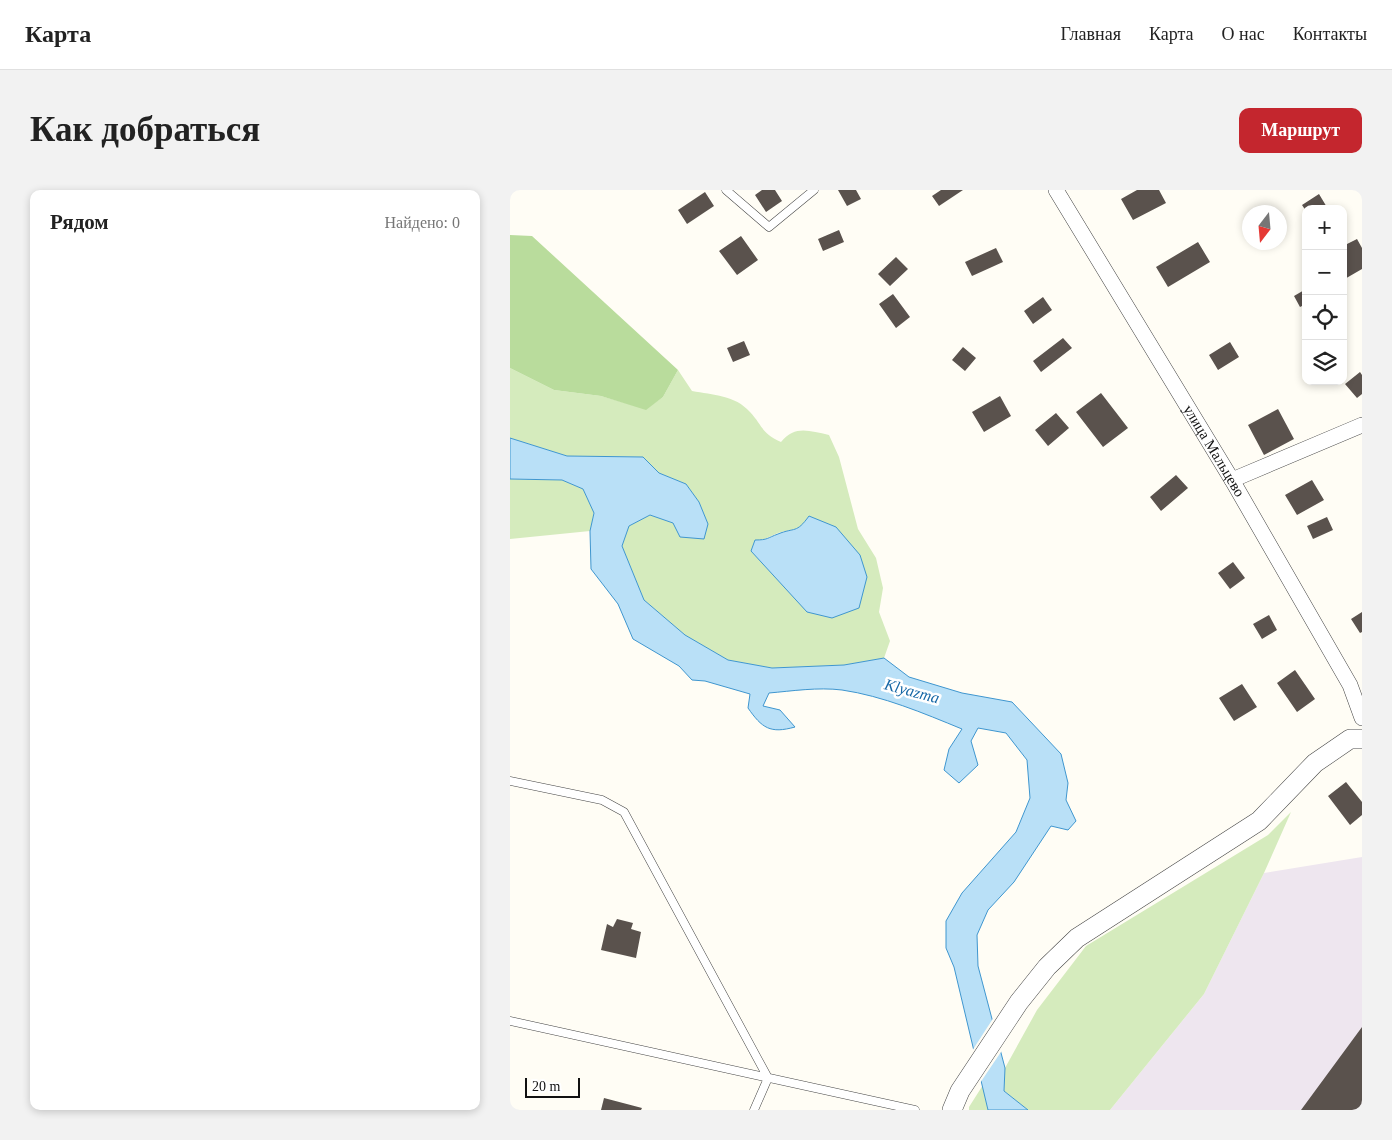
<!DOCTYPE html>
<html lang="ru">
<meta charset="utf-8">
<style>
:root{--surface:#fff;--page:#f2f2f2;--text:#222;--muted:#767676;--line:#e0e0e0;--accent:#c4262e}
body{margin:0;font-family:Georgia,serif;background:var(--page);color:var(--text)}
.controls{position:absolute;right:15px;top:15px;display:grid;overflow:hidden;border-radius:10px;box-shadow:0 2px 8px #0003}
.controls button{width:45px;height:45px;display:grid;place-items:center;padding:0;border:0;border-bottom:1px solid var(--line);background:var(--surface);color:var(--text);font:25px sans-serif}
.compass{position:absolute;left:732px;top:15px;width:45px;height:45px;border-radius:50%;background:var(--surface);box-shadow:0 2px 8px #0003;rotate:196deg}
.scale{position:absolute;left:15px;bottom:12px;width:55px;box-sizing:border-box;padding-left:5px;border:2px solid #111;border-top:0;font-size:14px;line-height:18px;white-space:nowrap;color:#111;-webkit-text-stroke:4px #fff;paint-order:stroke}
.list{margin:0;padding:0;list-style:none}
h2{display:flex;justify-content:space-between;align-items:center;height:65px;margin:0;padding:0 20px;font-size:21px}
h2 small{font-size:16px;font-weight:400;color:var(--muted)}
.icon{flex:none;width:28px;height:28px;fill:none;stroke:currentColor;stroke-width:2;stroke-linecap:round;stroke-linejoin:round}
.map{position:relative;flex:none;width:852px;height:920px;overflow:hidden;border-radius:10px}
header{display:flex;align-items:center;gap:30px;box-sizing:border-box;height:70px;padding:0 25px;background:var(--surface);border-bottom:1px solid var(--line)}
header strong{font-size:24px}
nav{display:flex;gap:28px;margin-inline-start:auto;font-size:18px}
.intro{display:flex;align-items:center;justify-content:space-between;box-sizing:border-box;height:120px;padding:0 30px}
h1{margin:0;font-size:35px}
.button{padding:12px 22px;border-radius:10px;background:var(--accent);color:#fff;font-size:18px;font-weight:700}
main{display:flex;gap:30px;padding:0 30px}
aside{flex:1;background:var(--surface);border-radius:10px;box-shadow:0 2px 8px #0003}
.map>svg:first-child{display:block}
.industrial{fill:#eee6ef}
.green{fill:#d5ebbd;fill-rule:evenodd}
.forest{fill:#b9dc9c}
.water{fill:#b9e0f7;stroke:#3f96cf}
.pier{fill:#fffdf5}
.building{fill:#5a524d}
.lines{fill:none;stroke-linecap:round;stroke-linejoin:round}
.service-casing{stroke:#444;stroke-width:9}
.minor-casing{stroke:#444;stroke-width:16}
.tertiary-casing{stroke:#444;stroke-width:20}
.service{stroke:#fff;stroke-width:8}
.minor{stroke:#fff;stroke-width:15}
.tertiary{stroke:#fff;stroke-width:19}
.labels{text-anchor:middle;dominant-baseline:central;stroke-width:5;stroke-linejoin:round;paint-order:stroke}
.street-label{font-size:15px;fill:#111;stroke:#fff}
.water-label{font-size:16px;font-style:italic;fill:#1768a6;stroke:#fff}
</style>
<header>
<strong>Карта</strong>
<nav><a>Главная</a><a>Карта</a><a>О нас</a><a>Контакты</a></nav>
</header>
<div class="intro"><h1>Как добраться</h1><a class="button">Маршрут</a></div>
<main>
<aside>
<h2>Рядом<small>Найдено: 0</small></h2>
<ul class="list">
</ul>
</aside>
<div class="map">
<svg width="852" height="920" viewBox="0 0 852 920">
<rect width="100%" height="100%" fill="#fffdf5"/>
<path class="industrial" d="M852,667V920H600L694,804L754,683Z"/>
<path class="green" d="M0,178L44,200L91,206L136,219L153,207L168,180L182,201C203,205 225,205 240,222C253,236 251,243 271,252C285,235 299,241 319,245L329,267L348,339L366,368L373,398L369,422L380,451L374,468L334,475L262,478L218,470L175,445L134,410L112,356L119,336L140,325L163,333L198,334L189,312L176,294L149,283L133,267L57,266L0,248ZM292,336L272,393L241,361L245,350C258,350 257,347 268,343C277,340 284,341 292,336Z
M0,289L52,290L73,299L84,322L80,341L0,349Z
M781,622L754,683L694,804L600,920H518L494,901L495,878L527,820L576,756L758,645Z
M473,895L478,920H459V917Z"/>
<path class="forest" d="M0,45L22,46L168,180L153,207L136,220L91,206L44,200L0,178Z"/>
<path class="water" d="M0,248L57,266L133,267L149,283L176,294L189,312L198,334L194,349L170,347L163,333L140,325L119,336L112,356L134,410L175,445L218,470L262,478L334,475L374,468L399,487L452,503L502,512L551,564L558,593L556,610L566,631L558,640L541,636L504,692L478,720L467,745L468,776L495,878L494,901L518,920H478L444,777L436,758V731L452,703L506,642L520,608L517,570L496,543L468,538L461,551L468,575L449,593L434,580L439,559L452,539C413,523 373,506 332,500C308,497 282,501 259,503L253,516L270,520L285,537C260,544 252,538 238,518L240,504L195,491L182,490L169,476L123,449L108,414L81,379L80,341L84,323L73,299L52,290L0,289Z
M299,326L326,337L350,365L357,387L349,418L322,428L297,422L241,361L245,350C258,350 257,348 268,344C285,337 286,344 299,326Z"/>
<path class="pier" d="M484,827L493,859L470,893L462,861Z"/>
<path class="building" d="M252,0H265L272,11L256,22L245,5Z
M328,0H346L351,9L337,16Z
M431,0H453L429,16L422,6Z
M627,0H649L656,13L623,30L611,9Z
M195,2L204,16L177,34L168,20Z
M809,4L818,19H796V21L792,15Z
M329,40L334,52L313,61L308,49Z
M231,46L248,70L227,85L209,61Z
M847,49L852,58V79L833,90V56Z
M688,52L700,72L658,97L646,77Z
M486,58L493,72L462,86L455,72Z
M386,67L398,79L380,96L368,84Z
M796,99V114L790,117L784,106Z
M383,104L400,127L386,138L369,114Z
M533,107L542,120L523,134L514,121Z
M553,148L562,158L531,182L523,171Z
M234,151L240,165L223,172L217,158Z
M720,152L729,167L708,180L699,165Z
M453,157L466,168L455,181L442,170Z
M850,182L852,185V204L847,208L835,194Z
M591,203L618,238L593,257L566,222Z
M490,206L501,226L474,242L462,222Z
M768,219L784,249L754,265L738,235Z
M546,223L559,238L538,256L525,240Z
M666,285L678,298L651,321L640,307Z
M802,290L814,310L787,325L775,305Z
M817,327L823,340L803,349L797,336Z
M723,372L735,388L720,399L708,383Z
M852,422V442L850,443L841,429Z
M759,425L767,440L752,449L743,434Z
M785,480L805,509L787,522L767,493Z
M732,494L747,517L724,531L709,508Z
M836,592L852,612V625L840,635L818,606Z
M107,729L123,733L121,739L131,742L126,768L91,760L97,734L103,737Z
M852,837V920H791Z
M94,908L132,918L131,920H91Z"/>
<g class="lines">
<g class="service-casing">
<path id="service" d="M216,0L259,37L304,0
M0,591L92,610L114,622L258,888L244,920
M0,831L405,920"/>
</g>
<g class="minor-casing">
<g id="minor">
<path id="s1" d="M546,0L722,290L840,495L852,528"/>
<path d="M722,290L852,235"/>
</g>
</g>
<g class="tertiary-casing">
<path id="tertiary" d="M442,920L450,901L509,812L537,777L567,748L749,631L805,573L840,549H852"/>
</g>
<use href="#service" class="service"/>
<use href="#minor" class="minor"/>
<use href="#tertiary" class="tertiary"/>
</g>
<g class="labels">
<g class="street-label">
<text stroke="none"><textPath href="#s1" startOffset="305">улица Мальцево</textPath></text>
</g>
<g class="water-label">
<text transform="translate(402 501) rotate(15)">Klyazma</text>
</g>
</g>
</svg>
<div class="controls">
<button>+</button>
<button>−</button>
<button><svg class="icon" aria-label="locate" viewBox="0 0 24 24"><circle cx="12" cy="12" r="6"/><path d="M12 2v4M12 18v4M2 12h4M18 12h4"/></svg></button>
<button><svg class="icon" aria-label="layers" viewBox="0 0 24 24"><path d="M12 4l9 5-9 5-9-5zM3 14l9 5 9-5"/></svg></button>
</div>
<svg class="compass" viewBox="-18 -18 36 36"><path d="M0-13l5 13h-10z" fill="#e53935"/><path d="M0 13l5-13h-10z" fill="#767676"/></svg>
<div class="scale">20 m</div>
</div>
</main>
